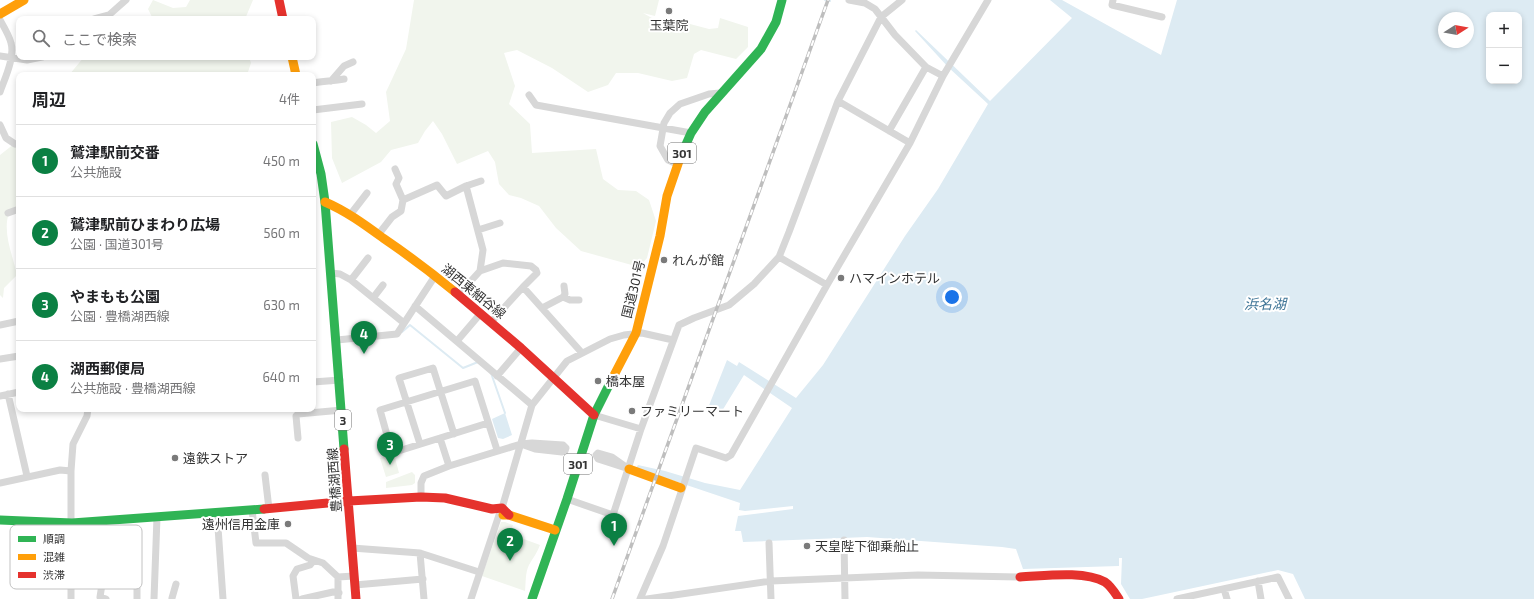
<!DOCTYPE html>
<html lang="ja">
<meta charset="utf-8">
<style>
:root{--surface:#fff;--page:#f6f6f6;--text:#202124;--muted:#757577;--line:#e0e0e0;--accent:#0b8043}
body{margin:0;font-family:"Exo 2","Noto Sans JP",sans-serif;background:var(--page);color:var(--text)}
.controls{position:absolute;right:12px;top:12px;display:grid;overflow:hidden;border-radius:8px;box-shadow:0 2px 6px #0003}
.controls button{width:36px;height:36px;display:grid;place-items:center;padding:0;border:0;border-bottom:1px solid var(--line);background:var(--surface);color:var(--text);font:20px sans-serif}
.compass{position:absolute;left:1438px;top:12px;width:36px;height:36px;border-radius:50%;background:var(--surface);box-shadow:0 2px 6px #0003;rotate:79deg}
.you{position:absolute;left:952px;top:297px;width:14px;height:14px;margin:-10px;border:3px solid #fff;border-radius:50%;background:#1a73e8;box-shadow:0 0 0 6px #1a73e833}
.badge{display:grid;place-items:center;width:26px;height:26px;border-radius:50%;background:var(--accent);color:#fff;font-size:13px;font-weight:700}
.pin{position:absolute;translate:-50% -33px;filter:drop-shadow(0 1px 2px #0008)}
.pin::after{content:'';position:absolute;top:21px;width:14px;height:12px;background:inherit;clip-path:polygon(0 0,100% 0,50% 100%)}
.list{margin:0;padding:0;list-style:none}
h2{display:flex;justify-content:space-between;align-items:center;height:52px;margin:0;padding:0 16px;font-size:17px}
h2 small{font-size:13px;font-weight:400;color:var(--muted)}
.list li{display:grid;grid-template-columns:26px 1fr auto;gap:12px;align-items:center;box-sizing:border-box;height:72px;padding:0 16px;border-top:1px solid var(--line)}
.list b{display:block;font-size:15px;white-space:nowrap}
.list p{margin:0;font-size:13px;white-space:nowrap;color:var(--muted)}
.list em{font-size:13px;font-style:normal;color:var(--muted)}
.icon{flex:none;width:22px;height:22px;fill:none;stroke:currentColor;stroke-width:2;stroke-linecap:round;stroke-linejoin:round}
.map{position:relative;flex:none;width:1534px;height:599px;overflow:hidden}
.search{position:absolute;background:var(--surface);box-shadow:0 2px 6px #0003;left:16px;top:16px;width:300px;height:44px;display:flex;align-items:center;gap:10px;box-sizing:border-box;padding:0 14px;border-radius:8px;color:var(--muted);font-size:15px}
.panel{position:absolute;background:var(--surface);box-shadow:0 2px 6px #0003;left:16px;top:72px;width:300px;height:340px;border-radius:8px}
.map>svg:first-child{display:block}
.green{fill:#f1f5ed}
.water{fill:#ddebf3;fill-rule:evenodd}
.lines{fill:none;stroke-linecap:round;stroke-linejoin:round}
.stream{stroke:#ddebf3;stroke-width:2}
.street{stroke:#d7d7d7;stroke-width:7}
.fast{stroke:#30b455;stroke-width:9}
.slow{stroke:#ff9f0a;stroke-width:9}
.jam{stroke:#e5322d;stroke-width:9}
.rail-casing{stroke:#bebebe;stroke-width:3.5}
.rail{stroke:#fff;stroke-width:2;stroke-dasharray:6;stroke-linecap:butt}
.poi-dot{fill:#7a7a7a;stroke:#fff;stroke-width:1.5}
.labels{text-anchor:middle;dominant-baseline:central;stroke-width:4;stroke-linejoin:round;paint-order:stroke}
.shield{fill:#fff;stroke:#707070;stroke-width:1}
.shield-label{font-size:12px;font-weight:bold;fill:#333}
.poi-label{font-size:13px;fill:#333;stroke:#fff;text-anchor:start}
.street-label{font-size:13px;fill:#333;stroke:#fff}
.water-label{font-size:14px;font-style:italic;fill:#3f7597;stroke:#fff}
.key{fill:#fff;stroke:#c2c2c2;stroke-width:1}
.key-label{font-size:11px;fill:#333}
</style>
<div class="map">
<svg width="1534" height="599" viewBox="0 0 1534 599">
<rect width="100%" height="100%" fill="#fff"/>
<path class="green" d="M153,0L173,8L186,7L190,0H253L245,19H153L148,9Z
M414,0H659L655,16L643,13L659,22L677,23L682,25L690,24L709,29L718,28L720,18L748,27V47L736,59L701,50L694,54L687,78L672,81L638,73H616L608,85L588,92L552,68L517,50L504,53L515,86L509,104L530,124L532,153L596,149L603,179L618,190L636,191L649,200L656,221L647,258L639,267L581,251L556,228L539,206L521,198L509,195L499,184L495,162L488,151L457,164L442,134L433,121L425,131L418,143L391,150L381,162L342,183L332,158L331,122L352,117L366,125L376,133L390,121L386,92L406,49Z
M84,57H249L251,63L247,75H69Z
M19,140V209L9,213C2,232 13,256 17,275L4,288L3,298L0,295V155Z
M394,454L399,473L386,477L380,458Z
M412,472L415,475V483L412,485L386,488V482Z
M501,522H505L513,525L510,534L540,545C537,553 533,558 529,565C525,573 526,583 525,591L482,576Z"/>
<path class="water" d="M1050,0H1062L1161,55L1177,0H1534V599H1305L1293,574L1278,570L1142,599H1130L1121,584L1122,558H1119V566L1023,569L1016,549L1002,547L867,537L743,542L741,531H735L738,516L793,509V506L745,511L739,510L740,503L636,468L638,465L665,471L705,483L740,490L792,408L744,375L722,411L720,412L708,408L727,360L737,366L739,362L796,398L823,365L905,236L938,189L988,104L948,67L915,31L916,30L990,101L1072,18ZM1489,15H1519V81H1489ZM1444,18H1468V42H1444Z
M505,413L512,435L503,439L498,438L492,419Z"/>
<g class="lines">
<path class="stream" d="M825,0L830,1
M402,332L410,325L463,368L478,362
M491,373L505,413"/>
<path class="street" d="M849,0L865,3L875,9L895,35L926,67L943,76
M1113,0L1112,5L1162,17
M94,19L109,15L126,0
M0,20C4,27 9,35 11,43C15,57 5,78 0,92
M0,56L27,60L42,57
M331,81L344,66L353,62
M313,83C324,81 334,81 344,79
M529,95L536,105L691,133
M838,101L910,143
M313,110L362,104
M0,125L6,138L15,144
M889,131L926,67
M677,164L668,160L660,146L664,123L670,113L680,104L709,94L720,93
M395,169L399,178L396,184L403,200
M466,186L481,181
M8,213L19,209
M350,215L367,193
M478,230L500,223
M378,235L392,217L401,211L403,200L437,185L446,196L466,186L483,250L480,271
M779,257L827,285
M331,273L340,274L351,280L404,323
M351,280L368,258
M459,294L480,271L503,263L531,266L536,270L537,273L523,287
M563,297L565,294L564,286
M373,298L383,285
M415,306L532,405
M542,308L563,297L570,300H579
M491,322L523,287L582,353
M0,325L19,321
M337,340L397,334L435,276
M457,341L481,313
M0,359L19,356
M497,376L521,348
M313,382L340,380
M8,394L27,476
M0,396L19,392
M594,415L641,429
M488,423L392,453L380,410L475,381L497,450
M298,438L296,416L298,414L342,410
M440,438L449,466
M420,444L399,378L433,368L454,434
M598,453L612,457L629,469L598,459L596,455Z
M265,475L269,509
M0,483L60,470L71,471
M421,497V483L424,476L449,466L521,444L532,443L563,445L566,448L565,451L562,452L535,449L521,444
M567,499L613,515L641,429L679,325L694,318L729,305L754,284L779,257L789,232L838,101L881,17L902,0
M502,508L532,405L567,361L610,339L624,335L642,333L673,340
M252,510L256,543H286L308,558L314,560
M217,513L223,599
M844,540L845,599
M769,543L771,599
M352,548L420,553L479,572
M420,553L424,599
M103,554V578L100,597L106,599
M72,556L137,552V599
M1258,581L1261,599
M355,585L423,579
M1224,589L1227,599
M172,598L176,584
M71,599V471L73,444L87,416L88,409
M154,599L157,517
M296,599L293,576L297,569L310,565L314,560L323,563L338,577
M302,599L333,592L339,593
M338,599V577L354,576
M471,599L499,515
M640,599L663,546L696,448L726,458L731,455L827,285L910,143L943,76L988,0
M647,599L771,581L918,575L1020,577
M1177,599L1278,577L1289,599"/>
<path class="fast" d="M313,144L321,174L325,202L344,449
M680,158L691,133L705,112L761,49L776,22L782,0
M0,520L72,523L264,509
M532,599L567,499L594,415L611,381"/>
<path class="slow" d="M0,14L24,0
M292,57L296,75
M325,202C346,211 364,224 383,238C408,255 432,273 455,292
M611,381L636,333L660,236L667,196L680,158
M629,469L681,488
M503,515H509L555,530"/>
<path class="jam" d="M279,0L283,19
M455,292L521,348L594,415
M344,449L356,599
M264,509L349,501L421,497L445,498L492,509L502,508L509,515
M1020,577C1044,576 1083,570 1105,582C1111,586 1115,593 1119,599"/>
<g class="rail-casing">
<path id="rail" d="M612,599L828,0"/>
</g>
<use href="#rail" class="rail"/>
</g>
<g class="poi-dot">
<circle cx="669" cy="11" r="4"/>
<circle cx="664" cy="260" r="4"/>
<circle cx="841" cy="278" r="4"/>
<circle cx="598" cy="381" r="4"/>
<circle cx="632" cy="411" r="4"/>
<circle cx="175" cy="458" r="4"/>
<circle cx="288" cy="524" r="4"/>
<circle cx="807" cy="546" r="4"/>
</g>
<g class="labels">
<g class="shield">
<rect x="668" y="143" width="28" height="20" rx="3"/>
<rect x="335" y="410" width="16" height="20" rx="3"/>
<rect x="564" y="454" width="28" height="20" rx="3"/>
</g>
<g class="shield-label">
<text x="682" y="153">301</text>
<text x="343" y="420">3</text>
<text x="578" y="464">301</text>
</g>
<g class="poi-label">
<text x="669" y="25" text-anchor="middle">玉葉院</text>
<text x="672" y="260">れんが館</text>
<text x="849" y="278">ハマインホテル</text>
<text x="606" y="381">橋本屋</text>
<text x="640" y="411">ファミリーマート</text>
<text x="183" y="458">遠鉄ストア</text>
<text x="280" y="524" text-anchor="end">遠州信用金庫</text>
<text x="815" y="546">天皇陛下御乗船止</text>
</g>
<g class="street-label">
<text transform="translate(633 289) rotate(-76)">国道301号</text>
<text transform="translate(474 291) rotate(39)">湖西東細谷線</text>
<text transform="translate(334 480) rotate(-94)">豊橋湖西線</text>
</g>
<g class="water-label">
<text x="1265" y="303">浜名湖</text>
</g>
</g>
<rect x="10" y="525" width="132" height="64" rx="6" class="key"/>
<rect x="18" y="536" width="18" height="6" fill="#30b455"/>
<rect x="18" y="554" width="18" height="6" fill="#ff9f0a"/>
<rect x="18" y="572" width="18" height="6" fill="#e5322d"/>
<g class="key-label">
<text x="43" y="543">順調</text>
<text x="43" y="561">混雑</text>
<text x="43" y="579">渋滞</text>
</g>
</svg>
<div class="controls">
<button>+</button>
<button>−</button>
</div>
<svg class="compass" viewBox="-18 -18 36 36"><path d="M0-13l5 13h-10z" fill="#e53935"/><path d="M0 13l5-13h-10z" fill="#757577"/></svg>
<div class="you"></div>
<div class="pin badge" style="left:614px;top:546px">1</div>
<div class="pin badge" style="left:510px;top:561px">2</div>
<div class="pin badge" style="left:390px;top:465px">3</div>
<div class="pin badge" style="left:364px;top:354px">4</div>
<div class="search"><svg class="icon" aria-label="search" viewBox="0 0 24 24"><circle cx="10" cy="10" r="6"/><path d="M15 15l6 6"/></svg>ここで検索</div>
<section class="panel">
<h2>周辺<small>4件</small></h2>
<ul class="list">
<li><span class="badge">1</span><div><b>鷲津駅前交番</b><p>公共施設</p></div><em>450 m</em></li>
<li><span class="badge">2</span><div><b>鷲津駅前ひまわり広場</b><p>公園 · 国道301号</p></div><em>560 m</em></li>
<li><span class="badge">3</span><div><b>やまもも公園</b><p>公園 · 豊橋湖西線</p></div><em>630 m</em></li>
<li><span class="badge">4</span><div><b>湖西郵便局</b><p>公共施設 · 豊橋湖西線</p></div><em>640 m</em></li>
</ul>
</section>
</div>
